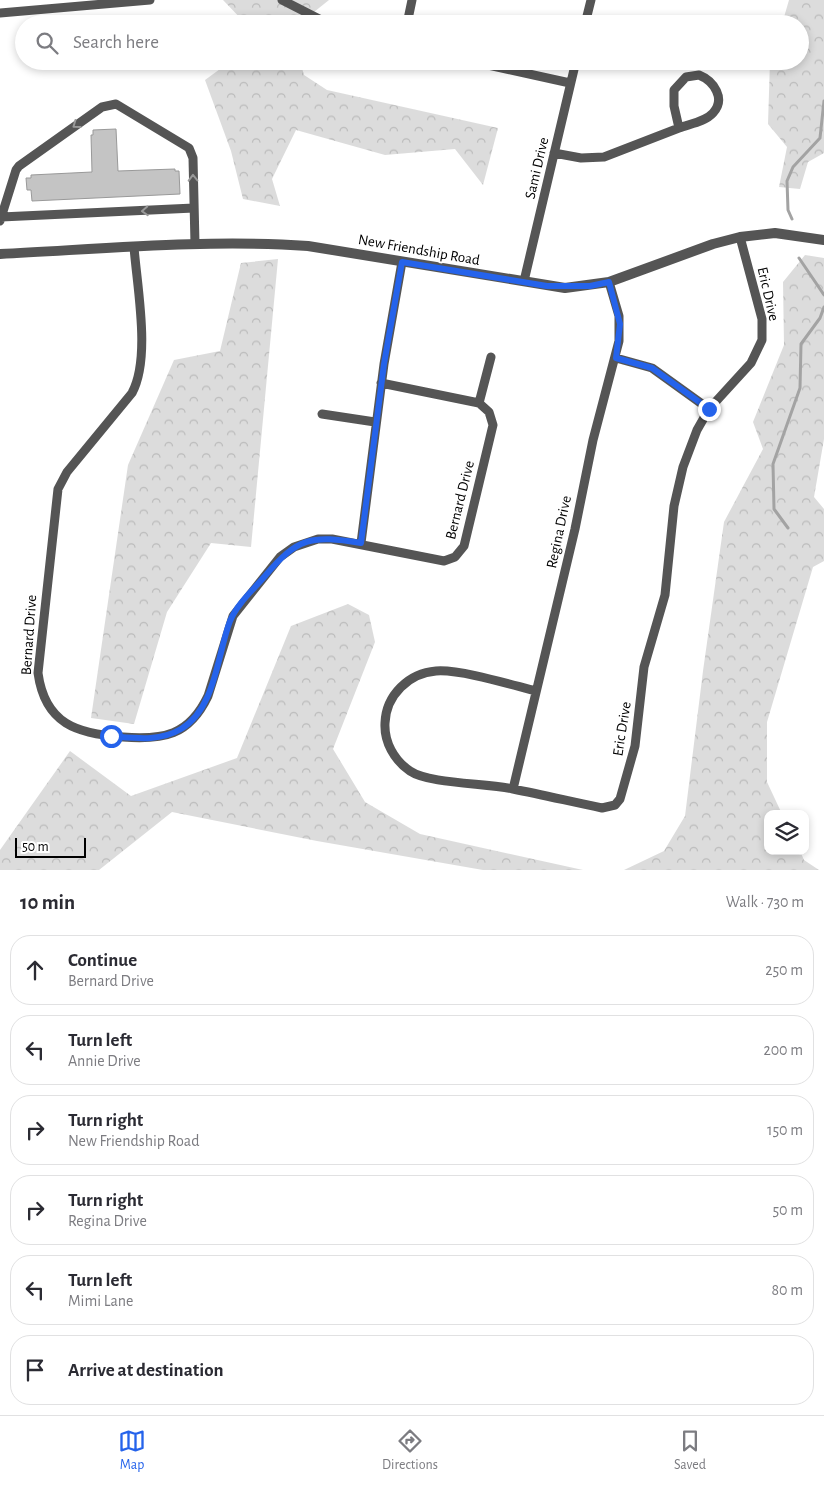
<!DOCTYPE html>
<meta charset="utf-8">
<style>
:root{--surface:#fff;--page:#f7f7f7;--text:#2b2b33;--muted:#7c7c81;--line:#e1e1e2;--accent:#2563eb}
body{margin:0;font-family:"Alegreya Sans",sans-serif;background:var(--page);color:var(--text)}
.controls{position:absolute;right:15px;bottom:15px;display:grid;overflow:hidden;border-radius:10px;box-shadow:0 2px 8px #0003}
.controls button{width:45px;height:45px;display:grid;place-items:center;padding:0;border:0;border-bottom:1px solid var(--line);background:var(--surface);color:var(--text);font:25px sans-serif}
.scale{position:absolute;left:15px;bottom:12px;width:71px;box-sizing:border-box;padding-left:5px;border:2px solid #000;border-top:0;font-size:14px;line-height:18px;white-space:nowrap;color:#000;-webkit-text-stroke:4px #fff;paint-order:stroke}
.stop{position:absolute;width:15px;height:15px;margin:-11px;border:4px solid #2563eb;border-radius:50%;background:#fff}
.stop.end{background:#2563eb;border-color:#fff;box-shadow:0 1px 5px #0008}
.list{margin:0;padding:0;list-style:none}
h2{display:flex;justify-content:space-between;align-items:center;height:65px;margin:0;padding:0 20px;font-size:21px}
h2 small{font-size:16px;font-weight:400;color:var(--muted)}
.list li{display:grid;grid-template-columns:32px 1fr auto;gap:15px;align-items:center;box-sizing:border-box;height:70px;margin:0 10px 10px;padding:0 10px;border:1px solid var(--line);border-radius:20px}
.list b{display:block;font-size:19px;white-space:nowrap}
.list p{margin:0;font-size:16px;white-space:nowrap;color:var(--muted)}
.list em{font-size:16px;font-style:normal;color:var(--muted)}
.icon{flex:none;width:28px;height:28px;fill:none;stroke:currentColor;stroke-width:2;stroke-linecap:round;stroke-linejoin:round}
.map{position:relative;flex:none;width:824px;height:870px;overflow:hidden}
.search{position:absolute;background:var(--surface);box-shadow:0 2px 8px #0003;left:15px;right:15px;top:15px;height:55px;display:flex;align-items:center;gap:12px;box-sizing:border-box;padding:0 18px;border-radius:28px;color:var(--muted);font-size:19px}
.sheet{height:545px;background:var(--surface)}
nav{display:flex;justify-content:space-around;align-items:center;box-sizing:border-box;height:70px;border-top:1px solid var(--line);background:var(--surface);font-size:14px;color:var(--muted)}
nav a{display:grid;justify-items:center;gap:2px}
nav .on{color:var(--accent)}
.map>svg:first-child{display:block}
.forest{fill:url(#forest-crowns)}
.lines{fill:none;stroke-linecap:round;stroke-linejoin:round}
.stream{stroke:#a3a3a3;stroke-width:3}
.building{fill:#c4c4c4;stroke:#999}
.minor{stroke:#555;stroke-width:9}
.tertiary{stroke:#555;stroke-width:10}
.oneway{stroke:#999}
.route{stroke:#2563eb;stroke-width:6}
.labels{text-anchor:middle;dominant-baseline:central;stroke-width:4;stroke-linejoin:round;paint-order:stroke}
.street-label{font-size:15px;fill:#000;stroke:#fff}
</style>
<div class="map">
<svg width="824" height="870" viewBox="0 0 824 870">
<defs>
<pattern id="forest-crowns" width="20" height="18" patternUnits="userSpaceOnUse" patternTransform="scale(1.25)"><rect width="20" height="18" fill="#dcdcdc"/><path d="M2 6a3 3 0 1 1 6 0M12 15a3 3 0 1 1 6 0" fill="none" stroke="#bbb"/></pattern>
</defs>
<rect width="100%" height="100%" fill="#fff"/>
<path class="forest" d="M223,0H329L299,24H246Z
M789,0H824V153L808,162L800,189L779,187L787,147L768,124L770,61H800V24H782Z
M231,61H300L304,75L327,90L498,128L483,185L455,149L385,155L296,130L272,179L280,206L243,199L231,151L205,80Z
M805,255L824,258V439L814,497L824,509V561L813,567L767,722V782L782,814H768V851H800L804,860L819,870H624L664,851L685,816L703,671L724,522L763,449L753,422L784,345L783,282Z
M278,259L251,547L211,543L167,612L134,724L91,718L128,465L174,360L220,351L241,263Z
M348,604L369,615L375,642L333,749L365,802L420,834L583,870H483L317,841L172,812L99,870H0V850L70,751L131,796L237,758L291,626Z"/>
<g class="lines">
<path class="stream" d="M792,219L788,210L787,181L793,167L820,138L824,101
M799,258L824,295
M788,528L774,509L773,464L800,388L801,344L820,318L824,307"/>
</g>
<path class="building" d="M116,129L118,171L175,169V171H179L180,194L32,201L31,190H27L26,178H31V175L92,172L91,135H93V130Z"/>
<g class="lines">
<path class="minor" d="M282,0L329,24
M0,13L150,0
M407,24L412,0
M585,24L591,0
M470,61L570,83
M699,75C714,81 726,99 713,113C705,122 689,124 679,128L674,106V90L686,77Z
M554,153L581,158L604,157L679,128
M1,217L194,208
M0,221L16,170L19,166L102,107L116,104L189,148L193,158L195,244
M134,247C137,287 151,358 132,393L67,472L58,489L38,673C45,724 77,734 123,737C163,740 189,736 208,696L233,616L280,557L294,547L318,539H332L444,561L455,557L464,546L493,425L489,412L479,403L381,383
M524,281L576,61
M616,358L652,368L709,409
M479,403L491,357
M322,414L375,422
M361,543L384,364L402,262
M536,691C512,685 460,669 436,671C409,673 386,695 385,723C384,742 394,760 410,771C429,784 487,783 513,789C543,795 573,802 602,808L615,805L620,799L635,746L644,667L665,595L674,506L683,467L697,430L709,409L751,363L762,340V319L740,237
M513,789L575,529L593,440L619,341V316L609,282"/>
<path class="tertiary" d="M0,254C102,249 206,239 308,246L565,288L609,282L713,244L740,237L775,233L824,240"/>
</g>
<defs><path id="oneway-chevron" d="M-2-3.5L2.5 0L-2 3.5" fill="none" stroke-width="1.6" stroke-linecap="round" stroke-linejoin="round" transform="scale(1.25)"/></defs>
<g class="oneway">
<use href="#oneway-chevron" transform="translate(76 125) rotate(144)"/>
<use href="#oneway-chevron" transform="translate(193 178) rotate(-91)"/>
<use href="#oneway-chevron" transform="translate(145 211) rotate(177)"/>
</g>
<g class="lines">
<path class="route" d="M111,736C135,738 159,742 181,729C216,708 217,655 230,621C237,604 253,590 265,576C298,537 311,535 361,543L384,364L402,262L547,286H590L609,282L620,324L616,358L652,368L709,409"/>
</g>
<g class="labels">
<g class="street-label">
<text transform="translate(537 168) rotate(-77)">Sami Drive</text>
<text transform="translate(419 250) rotate(10)">New Friendship Road</text>
<text transform="translate(768 294) rotate(77)">Eric Drive</text>
<text transform="translate(460 500) rotate(-76)">Bernard Drive</text>
<text transform="translate(559 532) rotate(-78)">Regina Drive</text>
<text transform="translate(29 635) rotate(-86)">Bernard Drive</text>
<text transform="translate(622 729) rotate(-81)">Eric Drive</text>
</g>
</g>
</svg>
<div class="controls">
<button><svg class="icon" aria-label="layers" viewBox="0 0 24 24"><path d="M12 4l9 5-9 5-9-5zM3 14l9 5 9-5"/></svg></button>
</div>
<div class="scale">50 m</div>
<div class="stop" style="left:111px;top:736px"></div>
<div class="stop end" style="left:709px;top:409px"></div>
<div class="search"><svg class="icon" aria-label="search" viewBox="0 0 24 24"><circle cx="10" cy="10" r="6"/><path d="M15 15l6 6"/></svg>Search here</div>
</div>
<section class="sheet">
<h2>10 min<small>Walk · 730 m</small></h2>
<ul class="list">
<li><svg class="icon" aria-label="ahead" viewBox="0 0 24 24"><path d="M12 20V5M6 11l6-6 6 6"/></svg><div><b>Continue</b><p>Bernard Drive</p></div><em>250 m</em></li>
<li><svg class="icon" aria-label="left" viewBox="0 0 24 24"><path d="M17 20v-9H6M10 6l-5 5 5 5"/></svg><div><b>Turn left</b><p>Annie Drive</p></div><em>200 m</em></li>
<li><svg class="icon" aria-label="right" viewBox="0 0 24 24"><path d="M7 20v-9h11M14 6l5 5-5 5"/></svg><div><b>Turn right</b><p>New Friendship Road</p></div><em>150 m</em></li>
<li><svg class="icon" aria-label="right" viewBox="0 0 24 24"><path d="M7 20v-9h11M14 6l5 5-5 5"/></svg><div><b>Turn right</b><p>Regina Drive</p></div><em>50 m</em></li>
<li><svg class="icon" aria-label="left" viewBox="0 0 24 24"><path d="M17 20v-9H6M10 6l-5 5 5 5"/></svg><div><b>Turn left</b><p>Mimi Lane</p></div><em>80 m</em></li>
<li><svg class="icon" aria-label="arrive" viewBox="0 0 24 24"><path d="M6 21V4h12l-3 4 3 4H6"/></svg><div><b>Arrive at destination</b></div></li>
</ul>
</section>
<nav>
<a class="on"><svg class="icon" aria-label="map" viewBox="0 0 24 24"><path d="M3 6l6-2 6 2 6-2v14l-6 2-6-2-6 2zM9 4v14M15 6v14"/></svg>Map</a>
<a><svg class="icon" aria-label="directions" viewBox="0 0 24 24"><path d="M12 3l9 9-9 9-9-9zM9 14v-3h6M13 9l2 2-2 2"/></svg>Directions</a>
<a><svg class="icon" aria-label="saved" viewBox="0 0 24 24"><path d="M7 4h10v16l-5-4-5 4z"/></svg>Saved</a>
</nav>
